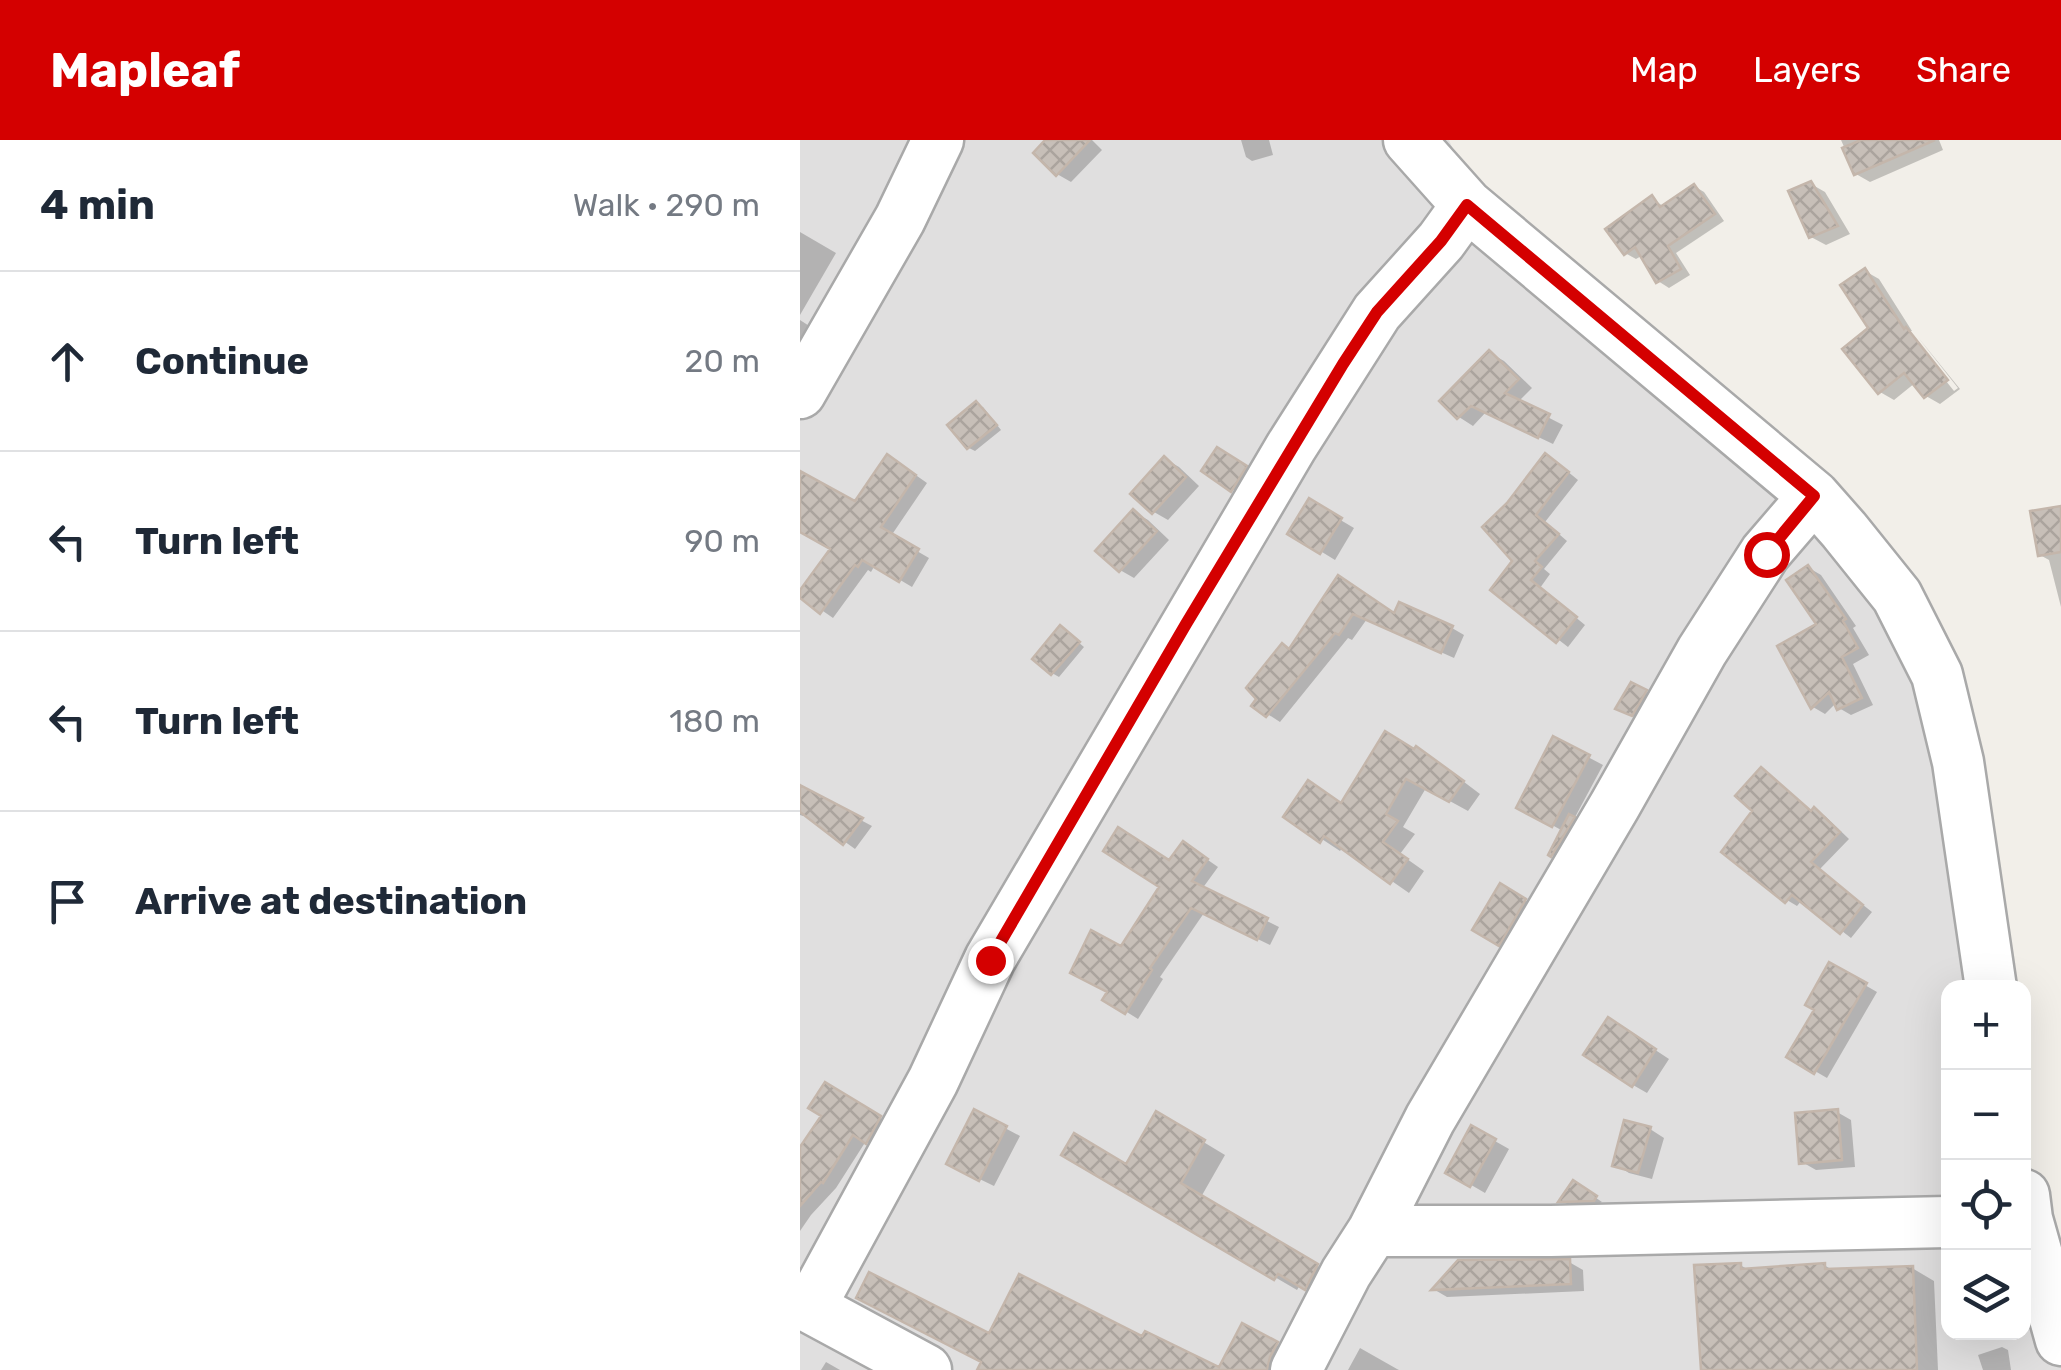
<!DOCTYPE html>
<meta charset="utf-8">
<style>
:root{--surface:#fff;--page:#f2f2f3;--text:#1f2937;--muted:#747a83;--line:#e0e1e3;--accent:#d40000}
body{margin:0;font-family:Rubik,sans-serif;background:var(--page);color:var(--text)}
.controls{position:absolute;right:30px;bottom:30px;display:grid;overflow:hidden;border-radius:20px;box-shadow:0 10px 40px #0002}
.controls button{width:90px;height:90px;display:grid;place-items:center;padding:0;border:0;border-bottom:2px solid var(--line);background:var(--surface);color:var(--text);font:50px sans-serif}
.stop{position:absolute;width:30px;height:30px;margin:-22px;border:8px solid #d40000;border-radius:50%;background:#fff}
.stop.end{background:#d40000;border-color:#fff;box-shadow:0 2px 10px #0008}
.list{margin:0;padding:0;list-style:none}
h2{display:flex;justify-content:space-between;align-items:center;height:130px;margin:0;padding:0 40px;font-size:42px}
h2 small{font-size:32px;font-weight:400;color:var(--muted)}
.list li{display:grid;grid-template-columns:65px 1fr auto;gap:30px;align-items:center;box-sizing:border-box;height:180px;padding:0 40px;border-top:2px solid var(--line)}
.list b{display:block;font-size:38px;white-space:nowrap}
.list em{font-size:32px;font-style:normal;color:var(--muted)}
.icon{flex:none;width:55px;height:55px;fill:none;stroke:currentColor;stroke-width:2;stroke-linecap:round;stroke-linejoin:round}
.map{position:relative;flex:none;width:1261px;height:1230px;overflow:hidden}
header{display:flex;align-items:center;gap:60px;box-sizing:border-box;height:140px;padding:0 50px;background:var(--accent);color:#fff}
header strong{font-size:48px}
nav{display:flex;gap:55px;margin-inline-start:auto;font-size:35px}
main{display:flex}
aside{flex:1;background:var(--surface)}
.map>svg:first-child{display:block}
</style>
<header>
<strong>Mapleaf</strong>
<nav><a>Map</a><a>Layers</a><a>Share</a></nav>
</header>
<main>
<aside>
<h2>4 min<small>Walk · 290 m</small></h2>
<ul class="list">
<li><svg class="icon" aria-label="ahead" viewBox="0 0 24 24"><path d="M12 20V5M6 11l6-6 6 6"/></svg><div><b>Continue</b></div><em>20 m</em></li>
<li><svg class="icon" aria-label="left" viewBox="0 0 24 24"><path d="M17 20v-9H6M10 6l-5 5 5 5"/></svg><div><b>Turn left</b></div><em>90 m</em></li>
<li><svg class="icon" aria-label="left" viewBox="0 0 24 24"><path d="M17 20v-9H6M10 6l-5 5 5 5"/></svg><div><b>Turn left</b></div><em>180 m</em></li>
<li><svg class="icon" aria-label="arrive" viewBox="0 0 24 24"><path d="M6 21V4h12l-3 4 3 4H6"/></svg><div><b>Arrive at destination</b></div></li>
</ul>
</aside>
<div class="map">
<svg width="1261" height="1230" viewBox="0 0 1261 1230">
<defs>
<pattern id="building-cross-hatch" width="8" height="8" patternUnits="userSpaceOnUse" patternTransform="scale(2.5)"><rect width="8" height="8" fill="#c7bfb8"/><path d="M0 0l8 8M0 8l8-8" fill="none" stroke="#aba49e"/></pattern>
</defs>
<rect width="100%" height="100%" fill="#f2efe9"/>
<path fill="#e0dfdf" d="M0 0H649L703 129 1115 446 1194 847 1148 848V1192H1224V1000L1261 1192V1230H0Z"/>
<path fill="#0003" d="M249 0H292L302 10 271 42 257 34Z
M441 0H469L473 15 452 21 446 17Z
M1041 0H1139L1143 10 1070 42 1056 34Z
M1011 44 1025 52 1050 94 1026 105 1011 97Z
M894 46 904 52 924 81 876 113 890 135 869 148 858 141 843 115 836 119 825 113 852 58 864 67Z
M0 92 36 113 0 175Z
M1065 131 1079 139 1112 191H1106L1154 251 1158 248 1117 196 1160 249 1140 264 1126 256 1115 243 1094 260 1080 252Z
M0 180 23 195 0 230Z
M690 213 704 221 732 248 718 262 763 285 753 304 686 272 673 286 659 277 643 261Z
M176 264 183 267 201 290 175 311 169 308 151 286Z
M432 318 459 336 446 358 404 331Z
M365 319 379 327 399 346 368 380 354 372Z
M756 322 778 340 745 382 767 401 744 429 750 434 740 448 785 485 768 507 693 449 715 421 709 365Z
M100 324 127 343 91 396 129 418 112 447 75 425 71 432 68 430 33 478 0 455 34 408 0 390V347L56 364Z
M510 362 554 388 535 420 491 393Z
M1261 368V467L1249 420 1240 415Z
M334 372 348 380 369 400 334 438 320 430Z
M1009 428 1021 435 1056 486 1053 488 1069 515 1053 524 1073 565 1051 575 1039 568 1036 563 1025 574 1013 567 1020 485Z
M539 438 595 475 652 488 664 495 654 518 567 479 552 500 548 498 480 582 455 566Z
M266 492 284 507 259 537 252 533Z
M832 546 860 560 847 582 832 576Z
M754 599 803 625 774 679 787 687 766 723 751 714 763 691 719 667Z
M635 620 680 654 668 671 626 648 603 687 615 694 600 714 624 731 609 753 543 707 540 711 487 676 543 665Z
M961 630 971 636 1013 673 1015 671 1025 676 1049 699 1019 730 1072 772 1051 798 1002 760 997 766 987 760Z
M0 648 72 686 55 709 5 673 3 676 0 675Z
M395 711 418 727 402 749 479 787 470 805 404 773 360 837 363 839 338 879 306 859 322 809 363 746 370 722Z
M701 746 739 769 714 811 676 789Z
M1030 825 1077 852 1027 938 989 916 1017 869Z
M822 888 869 919 847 953 833 945Z
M26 945 92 986 80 1008 66 1001 36 1048 11 1075 0 1091V1012L24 975Z
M175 972 220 996 194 1046 163 1031Z
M1037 972 1051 980 1055 1027 1016 1030 1002 1022Z
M357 974 425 1015 401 1057 538 1138 527 1160 500 1145 497 1150 264 1014 335 1032Z
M672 988 709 1009 685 1053 649 1032Z
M850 989 864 998 852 1039 829 1033 815 1024Z
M774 1043 802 1062 800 1063 767 1064 762 1061Z
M769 1122 783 1130 784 1151 647 1157 635 1150Z
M940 1125 949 1130 1024 1125 1034 1131 1112 1128 1134 1141 1138 1230H903Z
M443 1186 494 1215 487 1230H193L191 1196 344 1200 420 1230Z
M1202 1207 1208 1210 1211 1230H1183L1178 1215Z
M560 1208 597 1229 599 1230H548Z
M26 1222 40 1230H21Z"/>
<path fill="url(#building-cross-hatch)" stroke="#c4b6ab" stroke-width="2.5" d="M245 0H290L256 36 233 13Z
M1061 0H1135L1054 35 1042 8Z
M1011 41 1038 86 1009 98 988 51Z
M894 44 915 74 868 106 881 129 856 143 835 107 824 115 805 89 852 55 860 67Z
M1065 128 1104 189 1106 187 1148 240 1124 258 1104 233 1078 254 1042 209 1068 188 1040 145Z
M689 210 719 239 705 253 750 274 738 298 671 266 657 279 639 261Z
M176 261 197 285 167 309 147 285Z
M417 307 447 326 431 352 401 331Z
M745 313 769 332 736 375 759 394 735 421 742 427 731 440 777 477 756 503 690 450 712 421 682 387 707 363Z
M87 314 116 335 81 387 119 409 99 442 62 420 58 427 55 425 20 474 0 458V450L30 409 0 392V331L55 361Z
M364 316 386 337 352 374 330 354Z
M509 358 542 378 520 414 487 394Z
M1261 366V412L1238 416 1230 371Z
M333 369 357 391 319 432 295 411Z
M1008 425 1046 479 1043 481 1058 508 1042 517 1062 558 1037 570 1029 552 1011 569 977 506 1016 484 986 440Z
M538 435 594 473 599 462 653 486 641 513 553 474 539 495 535 493 466 577 451 566 456 559 446 548 482 503 489 509Z
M260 485 280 502 251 535 232 519Z
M831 542 847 550 832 576 815 569Z
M585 591 614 609 616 606 664 641 649 662 606 639 586 674 598 681 583 702 608 719 590 744 524 696 520 703 483 677 508 640 541 663Z
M753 596 790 615 752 687 716 668Z
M961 627 1011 671 1014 667 1040 692 1011 722 1063 765 1040 794 992 755 985 763 921 712 952 671 935 656Z
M0 645 63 678 43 705 0 672Z
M769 674 775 677 751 717 748 715Z
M318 687 369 720 383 701 408 719 392 741 468 778 457 800 391 768 350 828 352 830 325 874 302 860 307 852 270 833 291 790 321 806 359 747 303 711Z
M700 743 726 759 699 806 672 790Z
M1029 822 1067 843 1014 934 986 917 1014 870 1005 865Z
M808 877 856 909 832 947 783 915Z
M25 942 81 976 66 1004 53 995 23 1043 21 1042 0 1066V1007L21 976 8 968Z
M174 969 207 986 179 1041 146 1024Z
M1038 969 1042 1020 999 1024 995 973Z
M356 971 405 1000 381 1043 518 1124 505 1150 478 1134 474 1140 261 1015 274 993 326 1024Z
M824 980 851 987 838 1033 812 1026Z
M671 985 696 999 670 1047 645 1033Z
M773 1040 797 1056 794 1061 758 1062Z
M770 1119 771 1144 631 1150 658 1120Z
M941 1123V1129L1025 1123V1129L1113 1126 1117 1230H901L894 1125Z
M69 1132 189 1193 219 1134 342 1196 345 1191 419 1227 442 1183 478 1202 470 1217 467 1230H177L181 1222 56 1158Z"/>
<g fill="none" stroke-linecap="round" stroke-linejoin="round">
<defs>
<path id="minor" d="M609 0 667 65 1014 356 1044 390 1097 456 1137 535 1158 622 1191 848
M0 253 100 79 138 0
M1224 1055 1227 1079 1261 1200
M573 1091H751L1148 1082
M0 1162 126 1230
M10 1167 133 941 190 819 491 307 577 172 641 101 667 65
M496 1230 546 1133 573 1091 630 979 815 665 902 511 965 413 1014 356"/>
</defs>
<use href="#minor" stroke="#a9a9a9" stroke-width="55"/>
<use href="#minor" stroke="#fff" stroke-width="50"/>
</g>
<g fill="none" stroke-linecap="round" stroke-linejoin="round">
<path stroke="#d40000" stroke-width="12" d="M190 820 386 484 543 224 577 172 641 101 667 65 1014 356 966 414"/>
</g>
</svg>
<div class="controls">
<button>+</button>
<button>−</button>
<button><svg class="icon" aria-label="locate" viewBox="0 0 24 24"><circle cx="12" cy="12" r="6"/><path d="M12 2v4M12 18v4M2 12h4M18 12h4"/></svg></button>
<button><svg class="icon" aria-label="layers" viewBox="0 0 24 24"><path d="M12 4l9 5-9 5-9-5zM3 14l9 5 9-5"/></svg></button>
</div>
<div class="stop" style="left:966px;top:414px"></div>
<div class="stop end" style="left:190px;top:820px"></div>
</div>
</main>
